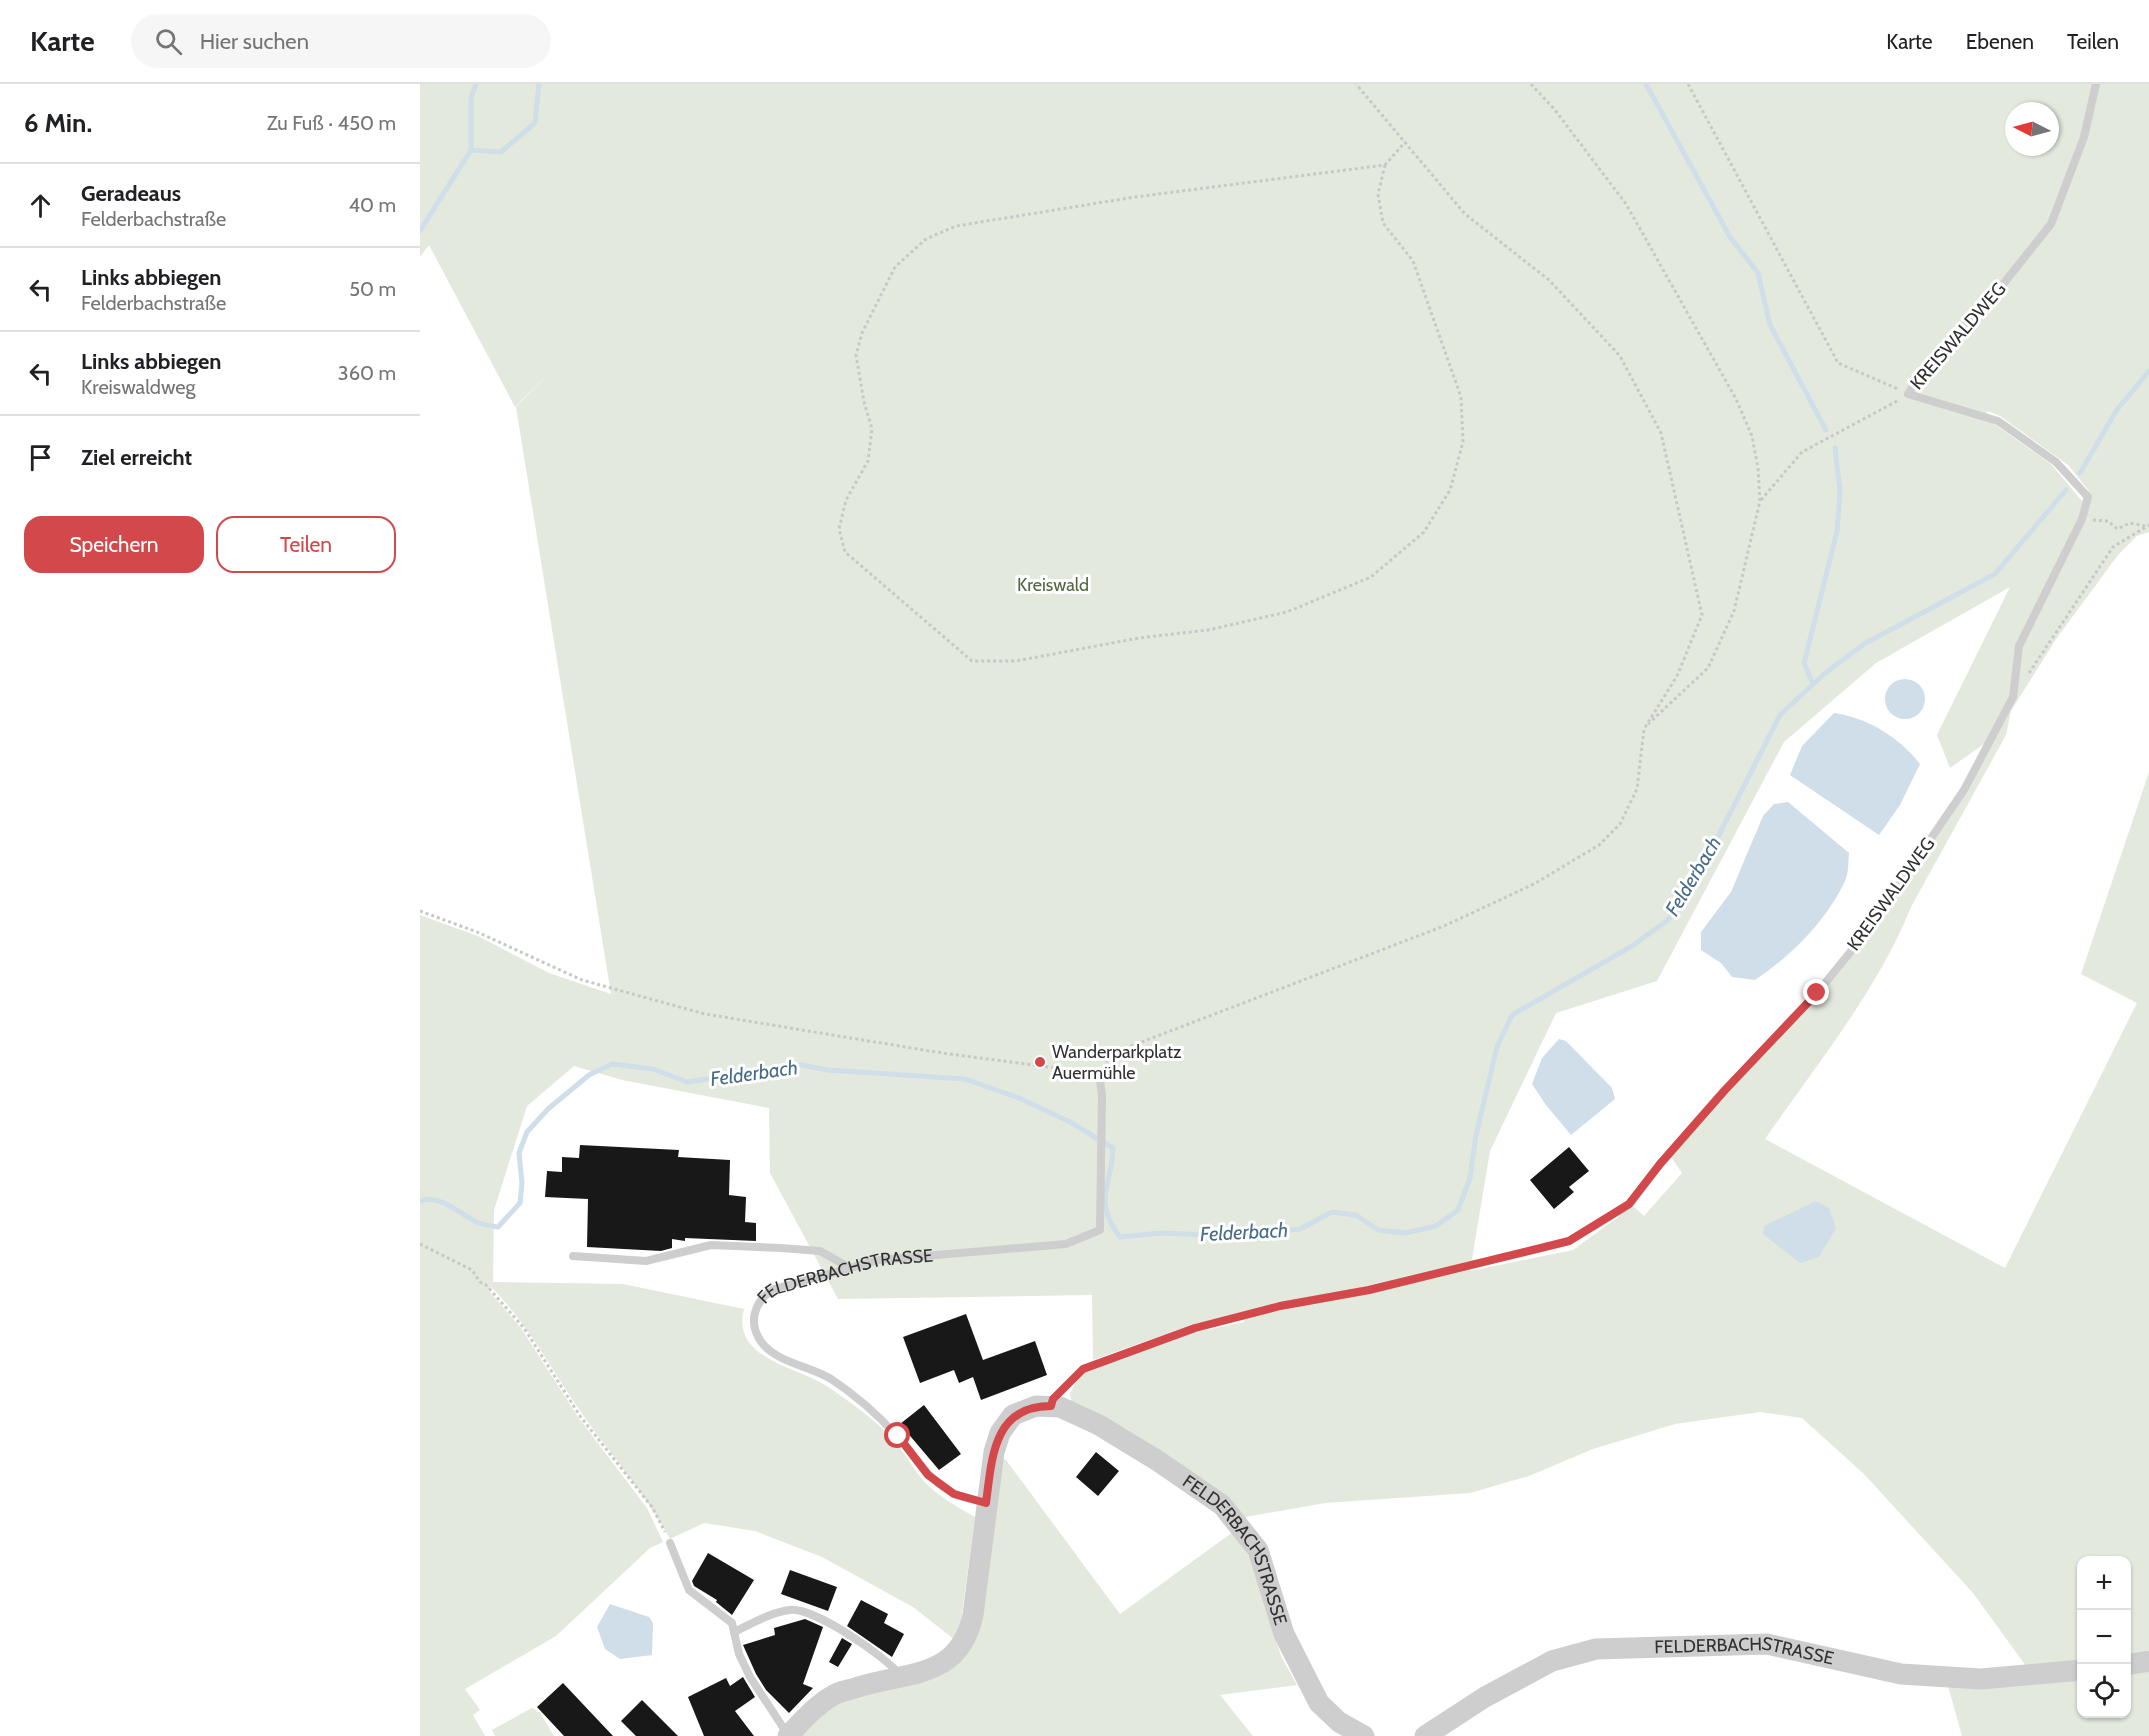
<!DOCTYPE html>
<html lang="de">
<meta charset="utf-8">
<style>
:root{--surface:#fff;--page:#f6f6f6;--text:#202124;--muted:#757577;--line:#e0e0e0;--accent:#d2484b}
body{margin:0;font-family:Cabin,sans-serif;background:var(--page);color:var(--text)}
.controls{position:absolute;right:18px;bottom:18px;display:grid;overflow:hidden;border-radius:12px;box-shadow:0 2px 4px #0004}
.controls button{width:54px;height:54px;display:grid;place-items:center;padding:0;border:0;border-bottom:2px solid var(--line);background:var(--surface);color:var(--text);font:30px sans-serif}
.compass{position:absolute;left:1585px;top:18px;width:54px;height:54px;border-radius:50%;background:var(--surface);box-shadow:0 2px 4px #0004;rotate:276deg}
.stop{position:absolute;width:18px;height:18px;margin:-14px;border:4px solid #d2484b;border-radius:50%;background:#fff}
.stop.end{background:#d2484b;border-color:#fff;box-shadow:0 2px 6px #0008}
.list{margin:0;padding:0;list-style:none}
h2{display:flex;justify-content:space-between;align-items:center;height:78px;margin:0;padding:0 24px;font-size:26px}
h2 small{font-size:20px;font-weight:400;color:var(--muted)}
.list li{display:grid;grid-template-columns:39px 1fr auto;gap:18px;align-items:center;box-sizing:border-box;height:84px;padding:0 24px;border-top:2px solid var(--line)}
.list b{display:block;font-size:22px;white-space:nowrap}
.list p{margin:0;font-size:20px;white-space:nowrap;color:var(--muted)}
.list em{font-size:20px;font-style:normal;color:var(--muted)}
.actions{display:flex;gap:12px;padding:18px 24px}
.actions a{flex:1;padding:14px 0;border:2px solid var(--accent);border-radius:18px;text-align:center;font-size:21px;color:var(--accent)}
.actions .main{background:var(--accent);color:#fff}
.icon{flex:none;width:33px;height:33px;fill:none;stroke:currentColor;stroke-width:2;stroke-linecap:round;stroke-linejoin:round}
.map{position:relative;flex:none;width:1729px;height:1652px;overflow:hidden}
header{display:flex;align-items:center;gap:36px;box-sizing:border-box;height:84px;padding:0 30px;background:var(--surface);border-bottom:2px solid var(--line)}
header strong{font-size:28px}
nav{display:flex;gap:33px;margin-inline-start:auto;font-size:21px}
.search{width:420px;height:54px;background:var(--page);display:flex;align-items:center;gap:15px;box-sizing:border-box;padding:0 21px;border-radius:33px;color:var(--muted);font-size:22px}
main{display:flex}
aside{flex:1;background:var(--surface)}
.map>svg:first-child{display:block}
</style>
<header>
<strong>Karte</strong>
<div class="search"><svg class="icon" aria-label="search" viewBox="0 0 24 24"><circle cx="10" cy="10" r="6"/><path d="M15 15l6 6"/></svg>Hier suchen</div>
<nav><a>Karte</a><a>Ebenen</a><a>Teilen</a></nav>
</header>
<main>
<aside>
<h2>6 Min.<small>Zu Fuß · 450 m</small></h2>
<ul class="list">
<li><svg class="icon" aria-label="ahead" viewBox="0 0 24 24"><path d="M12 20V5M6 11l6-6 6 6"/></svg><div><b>Geradeaus</b><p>Felderbachstraße</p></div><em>40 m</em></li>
<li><svg class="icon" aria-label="left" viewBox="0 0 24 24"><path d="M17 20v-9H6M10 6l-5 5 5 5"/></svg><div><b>Links abbiegen</b><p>Felderbachstraße</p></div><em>50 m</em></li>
<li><svg class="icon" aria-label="left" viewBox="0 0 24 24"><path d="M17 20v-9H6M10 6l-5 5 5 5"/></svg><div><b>Links abbiegen</b><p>Kreiswaldweg</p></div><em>360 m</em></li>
<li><svg class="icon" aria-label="arrive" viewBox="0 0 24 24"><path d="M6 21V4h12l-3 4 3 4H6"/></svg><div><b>Ziel erreicht</b></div></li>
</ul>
<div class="actions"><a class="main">Speichern</a><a>Teilen</a></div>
</aside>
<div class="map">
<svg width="1729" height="1652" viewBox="0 0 1729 1652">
<rect width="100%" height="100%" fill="#fff"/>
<path fill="#e3e9dd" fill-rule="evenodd" d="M0 0H1729V448L1717 452 1698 471 1636 555 1591 627 1586 651 1491 823C1459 904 1395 983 1345 1055L1585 1184 1717 919 1661 890 1729 688V1566L1707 1572 1706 1476H1662L1661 1578 1606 1582 1553 1509 1444 1390 1382 1334 1340 1328 1255 1340 1173 1365 1109 1392 1050 1409 905 1419 825 1433 651 1317 650 1309 663 1285 776 1248 825 1238 822 1231 774 1240 673 1276 672 1211 418 1215 350 1089 349 1024 202 996 154 982 107 1022 74 1126 73 1198 203 1200 324 1225C311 1274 374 1282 405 1301 428 1316 454 1335 473 1355 484 1368 492 1383 503 1396 517 1412 537 1423 555 1433L540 1545 535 1556 493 1523 402 1473 335 1447 284 1439 250 1455C226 1411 194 1374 165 1334 133 1289 110 1242 71 1203L68 1206 101 1244 158 1333 227 1424 243 1458 230 1464 136 1552 45 1605 60 1626 53 1631 65 1652H0V831L58 852 129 889 191 910 96 323 133 285 95 323 9 161 0 173ZM1594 27H1630V63H1594ZM1568 327 1580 332 1648 381 1669 407 1662 417 1631 380 1563 332ZM1590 503 1517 651 1530 684 1568 657 1497 781 1340 973 1251 1073 1262 1089 1224 1132 1213 1122 1153 1166 1050 1187 1070 1067 1136 929 1237 897 1364 658 1456 579Z
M577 1372 586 1376 700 1530 813 1448 834 1478 845 1524 861 1572 877 1601 800 1611 833 1652H378L414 1616 543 1571Z
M1729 1583V1652H1542L1528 1602 1661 1593 1662 1630H1706L1707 1588Z
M112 1624 120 1629 134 1652H75L72 1646Z"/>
<path fill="#cfdee9" d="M1465 615a20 20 0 1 1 40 0a20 20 0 1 1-40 0Z
M1414 629C1448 634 1479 653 1500 680L1480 721 1459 751 1370 691 1382 662Z
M1368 718 1429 769C1428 777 1429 789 1425 797 1407 836 1371 872 1335 896L1312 893 1301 879 1281 866V848L1311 808 1343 732 1354 720Z
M1139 955 1146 957 1192 1004 1195 1015 1151 1051 1126 1021 1112 1000 1122 974Z
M1396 1117 1409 1124 1416 1144 1399 1173 1380 1179 1343 1150 1344 1142Z
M190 1520 229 1533 233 1539 232 1571 200 1575 185 1565 177 1543Z"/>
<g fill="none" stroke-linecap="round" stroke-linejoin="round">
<path stroke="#cfdee9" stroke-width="5" d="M1226 0 1310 153 1338 189 1350 241 1406 346
M51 66V14L56 0
M0 147 51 66 81 68 115 39 119 0
M1660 389 1696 327 1729 287
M1393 600 1384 579 1417 447 1420 408 1415 364
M0 1117C22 1110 40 1131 59 1139 65 1141 72 1142 78 1143L100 1119 102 1099 99 1069 107 1048 128 1025 169 991 192 980 233 985 267 998 381 981 408 986 545 995 599 1014 650 1038 693 1064C692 1102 672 1117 700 1153L741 1149 809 1152 880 1145 912 1128 936 1131 958 1146 985 1149 1016 1142 1038 1126 1050 1094 1056 1051 1077 963 1092 931 1212 862 1248 836 1278 792 1360 631 1404 590 1444 560 1575 490 1646 406"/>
</g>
<path fill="#181818" d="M160 1061 259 1066 258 1073 310 1076 309 1111 326 1113 325 1138 336 1139V1157L265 1154V1157L252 1155V1164L241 1167 167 1163 168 1115 125 1113 127 1087 142 1088V1073L159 1074Z
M1149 1063 1169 1087 1149 1103 1154 1108 1134 1125 1110 1096Z
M546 1230 563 1276 615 1257 627 1291 561 1316 553 1293 539 1299 534 1286 500 1299 483 1253Z
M504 1321 541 1370 519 1386 480 1340Z
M676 1368 699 1387 678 1412 656 1393Z
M288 1469 334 1496 312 1531 296 1518 297 1516 274 1502 272 1497Z
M370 1486 417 1503 408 1527 361 1510Z
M441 1516 468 1530 464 1539 484 1550 472 1573 427 1542Z
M385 1535 403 1543 383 1600 393 1604 369 1629 346 1606 336 1590 323 1561 355 1551 354 1544Z
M422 1554 432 1560 418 1583 409 1578Z
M323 1593 335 1613 315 1627 334 1652H284L268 1613 306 1594 310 1602Z
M143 1599 193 1652H144L117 1623Z
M222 1616 258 1652H216L201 1637Z"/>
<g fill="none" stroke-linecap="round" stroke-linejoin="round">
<path stroke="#c8c8c8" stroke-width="3" stroke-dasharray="3 3" stroke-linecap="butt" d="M1111 0 1135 26 1206 120 1316 315 1332 352 1338 384 1340 417 1314 527 1288 584 1227 641
M1268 0 1418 279 1478 305
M965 81 958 110 963 139 993 177 1041 313 1043 358 1030 406 1004 448 951 493 867 528 788 546 719 554 596 577H552L425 468 419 445 426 416 448 377 452 345 444 318 436 271 442 249 475 183 506 155 536 142 715 113 965 81 985 58
M1341 416 1382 368 1479 316
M1673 436 1688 437 1697 445 1710 439 1725 442
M1609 589 1693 463 1729 441
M0 827 57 848 162 896 285 930 522 969 667 988
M686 978 693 969 1024 842 1114 800 1179 761 1200 740 1217 705 1224 645 1257 592 1282 531 1241 349 1200 272 1129 196 1045 130 936 0
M0 1160 52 1186 60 1198 66 1201 104 1244 160 1332 232 1423 245 1448"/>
<g stroke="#cecece" stroke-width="8">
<path d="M153 1172 226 1177 291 1161 361 1164 400 1167 430 1184"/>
<path d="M631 1321 633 1315 663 1285 775 1244 860 1222 949 1206 1149 1157 1209 1121 1240 1080 1305 1006 1397 909 1449 845 1544 706 1593 613 1599 562 1662 435 1668 413 1636 378 1578 337 1488 310 1505 284 1584 199 1631 140 1664 53 1676 0"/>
<path id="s1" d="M566 1419C556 1416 544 1414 535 1410 508 1398 496 1371 477 1352 458 1331 434 1310 411 1295 390 1282 358 1279 342 1259 327 1239 334 1217 354 1205L459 1176 646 1160 680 1146 682 1012 679 989"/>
<path d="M250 1459 269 1506 312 1539 319 1570 330 1593 368 1651"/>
<path d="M314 1548C331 1540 351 1528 370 1526 394 1523 465 1572 480 1591"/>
</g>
<g stroke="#cecece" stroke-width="21">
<path d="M1706 1581 1729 1577"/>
<path id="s2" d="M368 1652C381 1638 395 1622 412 1612 419 1607 430 1606 438 1603 490 1587 539 1595 553 1531L574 1368 580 1349 593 1331 616 1322 640 1323 679 1341 738 1377 802 1421 838 1466 864 1550 899 1619 919 1638 944 1652"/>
<path id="s3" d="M1005 1652 1065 1613 1132 1577 1176 1565 1347 1560 1481 1590 1561 1595 1662 1586"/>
</g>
</g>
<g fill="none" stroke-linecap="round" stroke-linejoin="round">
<path stroke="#d2484b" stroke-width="8" d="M478 1352 508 1391 534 1410 566 1419C572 1374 573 1322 631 1322L633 1315 663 1285 775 1244 860 1222 949 1206 1149 1157 1209 1120 1240 1080 1305 1006 1397 909"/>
</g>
<circle fill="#d2484b" stroke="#fff" stroke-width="2" cx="620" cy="978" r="6"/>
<g text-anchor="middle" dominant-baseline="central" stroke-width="6" stroke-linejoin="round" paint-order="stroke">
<g font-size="18" fill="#313131" stroke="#fff">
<text transform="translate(1538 252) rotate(-49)">KREISWALDWEG</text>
<text transform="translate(1471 810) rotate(-54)">KREISWALDWEG</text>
<text stroke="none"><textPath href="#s1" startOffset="417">FELDERBACHSTRASSE</textPath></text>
<text stroke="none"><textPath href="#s2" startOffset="724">FELDERBACHSTRASSE</textPath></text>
<text stroke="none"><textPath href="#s3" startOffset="342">FELDERBACHSTRASSE</textPath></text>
</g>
<g font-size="18" fill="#526842" stroke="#fff">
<text x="633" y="501">Kreiswald</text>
</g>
<g font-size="18" fill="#313131" stroke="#fff" text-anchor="start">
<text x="632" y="968">Wanderparkplatz<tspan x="632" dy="21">Auermühle</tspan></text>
</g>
<g font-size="20" font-style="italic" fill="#476c8a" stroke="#fff">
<text transform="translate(1273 792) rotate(-59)">Felderbach</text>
<text transform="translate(334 989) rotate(-8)">Felderbach</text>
<text transform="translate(824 1148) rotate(-3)">Felderbach</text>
</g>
</g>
</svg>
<div class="controls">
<button>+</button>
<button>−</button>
<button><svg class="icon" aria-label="locate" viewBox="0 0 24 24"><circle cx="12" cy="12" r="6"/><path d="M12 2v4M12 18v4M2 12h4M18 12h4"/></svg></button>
</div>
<svg class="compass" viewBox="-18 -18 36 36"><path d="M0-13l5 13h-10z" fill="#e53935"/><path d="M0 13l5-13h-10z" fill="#757577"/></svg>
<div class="stop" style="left:478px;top:1352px"></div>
<div class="stop end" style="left:1397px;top:909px"></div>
</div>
</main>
